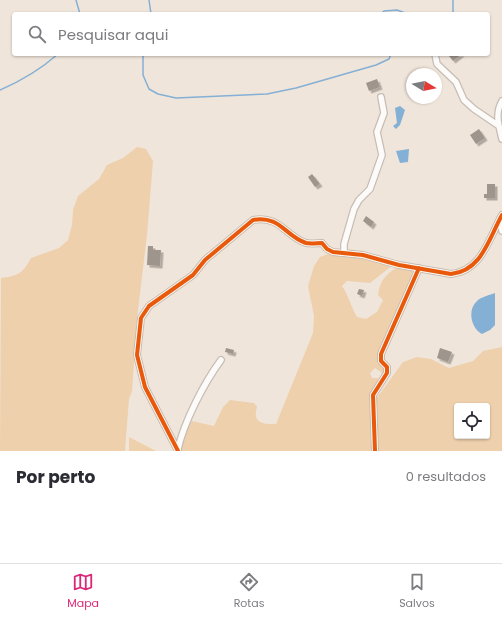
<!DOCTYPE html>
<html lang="pt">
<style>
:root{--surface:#fff;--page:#f7f7f7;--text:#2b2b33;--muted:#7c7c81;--line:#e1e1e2;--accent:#db2777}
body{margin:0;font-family:Poppins,sans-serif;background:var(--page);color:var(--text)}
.controls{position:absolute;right:12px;bottom:12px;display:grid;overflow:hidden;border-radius:4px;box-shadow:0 1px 3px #0004}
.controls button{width:36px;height:36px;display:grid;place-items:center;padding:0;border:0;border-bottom:1px solid var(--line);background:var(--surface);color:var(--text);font:20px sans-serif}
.compass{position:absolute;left:406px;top:68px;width:36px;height:36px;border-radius:50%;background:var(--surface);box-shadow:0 1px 3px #0004;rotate:100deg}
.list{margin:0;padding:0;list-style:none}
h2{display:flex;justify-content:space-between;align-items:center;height:52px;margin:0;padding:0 16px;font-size:17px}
h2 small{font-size:13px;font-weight:400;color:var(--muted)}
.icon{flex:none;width:22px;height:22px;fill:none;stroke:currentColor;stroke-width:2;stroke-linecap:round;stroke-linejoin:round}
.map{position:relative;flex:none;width:502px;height:451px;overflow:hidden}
.search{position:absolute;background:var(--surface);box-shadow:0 1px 3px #0004;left:12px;right:12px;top:12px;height:44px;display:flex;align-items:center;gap:10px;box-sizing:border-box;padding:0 14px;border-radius:4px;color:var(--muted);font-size:15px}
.sheet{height:112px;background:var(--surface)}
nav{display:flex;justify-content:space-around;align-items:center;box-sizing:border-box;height:56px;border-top:1px solid var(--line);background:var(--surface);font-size:11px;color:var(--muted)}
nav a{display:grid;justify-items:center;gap:2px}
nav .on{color:var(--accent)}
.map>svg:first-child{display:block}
</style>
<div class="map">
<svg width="502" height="451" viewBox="0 0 502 451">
<defs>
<filter id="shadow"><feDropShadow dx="2.5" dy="2.5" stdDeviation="0" flood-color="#0004"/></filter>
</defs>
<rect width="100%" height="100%" fill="#f0e5da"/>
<path fill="#eed0ad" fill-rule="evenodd" d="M137 147 146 149 153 161 147 235 137 319 132 391 129 399 125 451H0L1 278C18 276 23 273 31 258L59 248 68 240 72 225 73 210 78 196 99 179 107 165 123 158Z
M328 254C350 255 371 260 393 265L370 283 347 281 342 286C349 296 351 307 357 317L366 319 377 312 383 300 378 295C380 281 385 275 397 267L417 270 377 362 385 369V375L375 368 370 373 372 378H378L376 389 374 451H181L184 432 192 421 214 426 223 407 230 400 254 403 257 407C252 423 263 424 276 424L313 333 314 316 308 286 314 266 320 257Z
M502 347V451H377L376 399 403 362 417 357 431 359 449 368 473 361 483 351ZM457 406H487V436H457Z
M129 437 156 451H129Z"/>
<path fill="#84b0d5" d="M400 106 405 110 400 125 396 129 393 126 397 123 395 108Z
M409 149 408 162 400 163 396 151Z
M495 293V325L490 330 482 334C471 328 467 310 477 301 481 297 490 295 495 293Z"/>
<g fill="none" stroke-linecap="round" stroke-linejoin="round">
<path stroke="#84b0d5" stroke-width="1.5" d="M76 0 80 14
M149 0 151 14
M381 14 384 11 397 10 408 14
M453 14V0
M143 54V75L149 89 158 94 176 98 267 94 296 88 376 65 389 59 391 54
M0 90C21 81 41 69 58 54"/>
</g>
<path fill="#9e958d" filter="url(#shadow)" d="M452 54H462L453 61 449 56Z
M377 79 380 87 369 91 366 83Z
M479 129 485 138 476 144 470 135Z
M312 174 320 184 315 187 308 177Z
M487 184H495V198H484V194H487Z
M366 216 374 222 371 227 363 221Z
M148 246H153V250H161L160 266 147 265Z
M359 289 364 290 362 296 357 294Z
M226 348 234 350 233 354 225 352Z
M440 348 452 352 448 362 437 358Z"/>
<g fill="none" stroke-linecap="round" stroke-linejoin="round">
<defs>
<path id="minor" d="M435 54 437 64 456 82 464 100 474 109 499 126 502 139
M499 126C497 117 497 110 502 101
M501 218 502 231
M344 253V244L354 209 359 200 370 189 382 155 377 132 384 113 381 97
M178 449C184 422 204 383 221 360
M178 451 145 387 137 355 141 318 149 306 193 275 205 260 253 220C280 215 285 236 306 243 311 244 317 243 322 243L327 249 333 252 363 255 399 265 451 274C482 271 489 238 502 215
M375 451 373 395 387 373V367L381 361V354L419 268"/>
</defs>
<use href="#minor" stroke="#c6bdb5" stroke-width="8"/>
<use href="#minor" stroke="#fdfbf9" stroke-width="5.5"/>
<defs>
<path id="cycleway" d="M178 451 145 387 137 355 141 318 149 306 193 275 205 260 253 220C280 215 285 236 306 243 311 244 317 243 322 243L327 249 333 252 363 255 399 265 451 274C482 271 489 238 502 215
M375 451 373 395 387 373V367L381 361V354L419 268"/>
</defs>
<use href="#cycleway" stroke="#fcf5ed" stroke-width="6"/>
<use href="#cycleway" stroke="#e8590c" stroke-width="4"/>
</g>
</svg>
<div class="controls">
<button><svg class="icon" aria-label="locate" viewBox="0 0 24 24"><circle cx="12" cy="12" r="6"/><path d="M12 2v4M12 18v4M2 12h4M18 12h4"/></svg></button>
</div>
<svg class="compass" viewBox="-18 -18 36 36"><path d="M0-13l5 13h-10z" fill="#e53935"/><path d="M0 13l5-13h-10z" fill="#7c7c81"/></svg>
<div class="search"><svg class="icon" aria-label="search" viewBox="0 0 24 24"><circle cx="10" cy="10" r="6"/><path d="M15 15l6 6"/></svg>Pesquisar aqui</div>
</div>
<section class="sheet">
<h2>Por perto<small>0 resultados</small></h2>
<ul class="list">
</ul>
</section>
<nav>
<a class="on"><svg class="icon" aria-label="map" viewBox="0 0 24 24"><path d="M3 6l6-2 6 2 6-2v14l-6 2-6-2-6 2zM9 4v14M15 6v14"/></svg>Mapa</a>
<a><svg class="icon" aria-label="directions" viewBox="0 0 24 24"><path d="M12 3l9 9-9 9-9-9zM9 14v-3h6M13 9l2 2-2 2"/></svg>Rotas</a>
<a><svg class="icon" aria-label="saved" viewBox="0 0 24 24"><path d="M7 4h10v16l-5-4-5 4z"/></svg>Salvos</a>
</nav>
